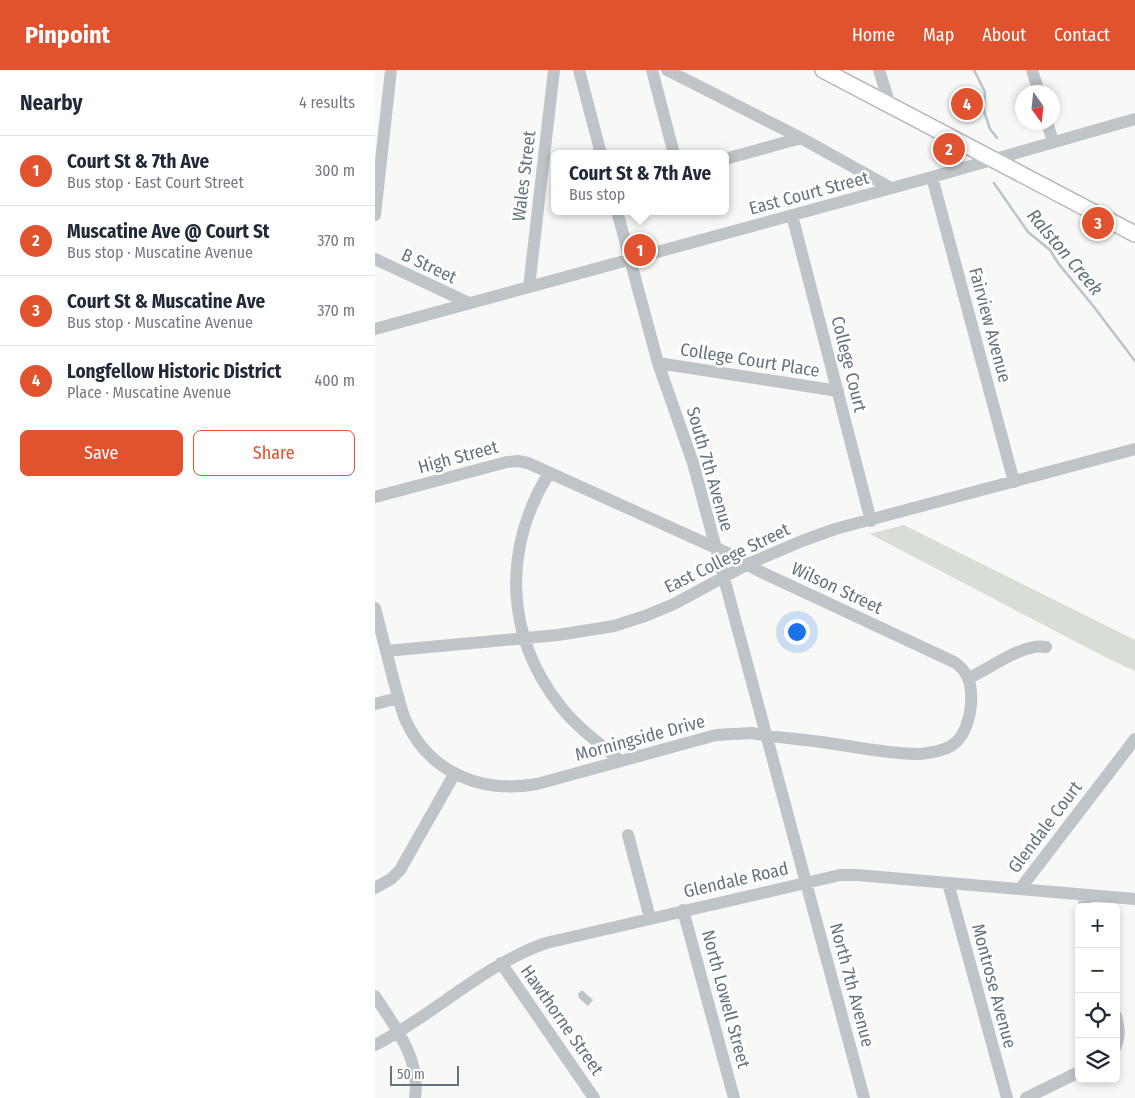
<!DOCTYPE html>
<meta charset="utf-8">
<style>
:root{--surface:#fff;--page:#f6f6f7;--text:#1f2937;--muted:#747a83;--line:#e0e1e3;--accent:#e1522e}
body{margin:0;font-family:"Fira Sans Condensed",sans-serif;background:var(--page);color:var(--text)}
.controls{position:absolute;right:15px;bottom:15px;display:grid;overflow:hidden;border-radius:8px;box-shadow:0 2px 8px #0003}
.controls button{width:45px;height:45px;display:grid;place-items:center;padding:0;border:0;border-bottom:1px solid var(--line);background:var(--surface);color:var(--text);font:25px sans-serif}
.compass{position:absolute;left:640px;top:15px;width:45px;height:45px;border-radius:50%;background:var(--surface);box-shadow:0 2px 8px #0003;rotate:165deg}
.scale{position:absolute;left:15px;bottom:12px;width:69px;box-sizing:border-box;padding-left:5px;border:2px solid #647580;border-top:0;font-size:14px;line-height:18px;white-space:nowrap;color:#647580;-webkit-text-stroke:4px #fff;paint-order:stroke}
.you{position:absolute;left:421px;top:561px;width:18px;height:18px;margin:-12px;border:4px solid #fff;border-radius:50%;background:#1a73e8;box-shadow:0 0 0 8px #1a73e833}
.badge{display:grid;place-items:center;width:32px;height:32px;border-radius:50%;background:var(--accent);color:#fff;font-size:16px;font-weight:700}
.pin{position:absolute;translate:-50% -50%;border:2px solid #fff;box-shadow:0 1px 5px #0006}
.popup{position:absolute;left:176px;top:80px;width:178px;height:65px;box-sizing:border-box;display:grid;place-content:center;border-radius:8px;background:var(--surface);filter:drop-shadow(0 1px 4px #0005);font-size:16px;white-space:nowrap;color:var(--muted)}
.popup b{font-size:19px;color:var(--text)}
.popup::after{content:'';position:absolute;left:50%;top:100%;margin-left:-10px;border:10px solid transparent;border-top-color:var(--surface)}
.list{margin:0;padding:0;list-style:none}
h2{display:flex;justify-content:space-between;align-items:center;height:65px;margin:0;padding:0 20px;font-size:21px}
h2 small{font-size:16px;font-weight:400;color:var(--muted)}
.list li{display:grid;grid-template-columns:32px 1fr auto;gap:15px;align-items:center;box-sizing:border-box;height:70px;padding:0 20px;border-top:1px solid var(--line)}
.list b{display:block;font-size:19px;white-space:nowrap}
.list p{margin:0;font-size:16px;white-space:nowrap;color:var(--muted)}
.list em{font-size:16px;font-style:normal;color:var(--muted)}
.actions{display:flex;gap:10px;padding:15px 20px}
.actions a{flex:1;padding:11px 0;border:1px solid var(--accent);border-radius:8px;text-align:center;font-size:18px;color:var(--accent)}
.actions .main{background:var(--accent);color:#fff}
.icon{flex:none;width:28px;height:28px;fill:none;stroke:currentColor;stroke-width:2;stroke-linecap:round;stroke-linejoin:round}
.map{position:relative;flex:none;width:760px;height:1028px;overflow:hidden}
header{display:flex;align-items:center;gap:30px;box-sizing:border-box;height:70px;padding:0 25px;background:var(--accent);color:#fff}
header strong{font-size:24px}
nav{display:flex;gap:28px;margin-inline-start:auto;font-size:18px}
main{display:flex}
aside{flex:1;background:var(--surface)}
.map>svg:first-child{display:block}
</style>
<header>
<strong>Pinpoint</strong>
<nav><a>Home</a><a>Map</a><a>About</a><a>Contact</a></nav>
</header>
<main>
<aside>
<h2>Nearby<small>4 results</small></h2>
<ul class="list">
<li><span class="badge">1</span><div><b>Court St &amp; 7th Ave</b><p>Bus stop · East Court Street</p></div><em>300 m</em></li>
<li><span class="badge">2</span><div><b>Muscatine Ave @ Court St</b><p>Bus stop · Muscatine Avenue</p></div><em>370 m</em></li>
<li><span class="badge">3</span><div><b>Court St &amp; Muscatine Ave</b><p>Bus stop · Muscatine Avenue</p></div><em>370 m</em></li>
<li><span class="badge">4</span><div><b>Longfellow Historic District</b><p>Place · Muscatine Avenue</p></div><em>400 m</em></li>
</ul>
<div class="actions"><a class="main">Save</a><a>Share</a></div>
</aside>
<div class="map">
<svg width="760" height="1028" viewBox="0 0 760 1028">
<rect width="100%" height="100%" fill="#f8f8f6"/>
<path fill="#d8ddd5" d="M529 455 760 570V601L732 588 495 464Z"/>
<path fill="#b9c5c9" d="M206 921H208L218 930 213 936 204 928 203 924Z"/>
<g fill="none" stroke-linecap="round" stroke-linejoin="round">
<path stroke="#b9c5c9" stroke-width="2.5" d="M599 0 610 22 609 41 615 59 622 68
M619 113 653 162 675 180 683 193 719 237 760 291"/>
<defs>
<path id="major" d="M448 0 760 164"/>
</defs>
<use href="#major" stroke="#b3b8bc" stroke-width="18"/>
<path stroke="#bfc4c8" stroke-width="12" d="M204 0 226 84
M277 0 299 84
M292 0 426 68
M504 0 515 35
M657 0 664 22
M672 52 678 72
M350 89 426 68 516 118
M557 107 639 412
M242 141 283 293 318 393 489 1028
M0 145 16 0
M417 145 496 451
M0 189 94 233
M154 217 179 0
M0 259 557 107 760 49
M283 293 463 321
M174 403C127 480 130 566 186 637 203 659 225 673 245 691
M0 427 132 392 143 391 153 393 361 487 384 501 579 592C595 602 597 617 596 635 595 647 590 665 580 673 571 681 555 683 544 684 514 684 482 677 453 673 427 669 402 668 377 663L341 665 162 714C106 724 54 703 30 649 25 636 22 622 18 608 12 585 6 562 0 538
M11 581 183 565 239 556 270 546 299 534 373 494 427 471 460 459 760 379
M594 608C616 598 647 573 671 577
M0 634 24 628
M253 765 275 848
M573 813 632 1028
M0 818 16 809 25 800 80 703
M645 819 760 669
M708 825 711 837
M308 840 359 1028
M126 893 219 1028
M0 926C20 957 46 989 40 1028
M741 946C744 957 745 965 741 976
M0 975C59 945 108 895 171 873L465 805H482L760 829
M651 1028 704 1002"/>
<use href="#major" stroke="#fff" stroke-width="15"/>
</g>
<g text-anchor="middle" dominant-baseline="central" stroke-width="5" stroke-linejoin="round" paint-order="stroke">
<g font-size="18" fill="#647580" stroke="#fff">
<text transform="translate(149 106) rotate(-83)">Wales Street</text>
<text transform="translate(434 123) rotate(-15)">East Court Street</text>
<text transform="translate(54 196) rotate(25)">B Street</text>
<text transform="translate(615 255) rotate(75)">Fairview Avenue</text>
<text transform="translate(375 290) rotate(9)">College Court Place</text>
<text transform="translate(474 294) rotate(76)">College Court</text>
<text transform="translate(83 387) rotate(-15)">High Street</text>
<text transform="translate(335 399) rotate(74)">South 7th Avenue</text>
<text transform="translate(352 488) rotate(-26)">East College Street</text>
<text transform="translate(462 518) rotate(25)">Wilson Street</text>
<text transform="translate(265 668) rotate(-15)">Morningside Drive</text>
<text transform="translate(670 757) rotate(-53)">Glendale Court</text>
<text transform="translate(361 810) rotate(-13)">Glendale Road</text>
<text transform="translate(477 915) rotate(75)">North 7th Avenue</text>
<text transform="translate(619 916) rotate(75)">Montrose Avenue</text>
<text transform="translate(351 929) rotate(75)">North Lowell Street</text>
<text transform="translate(187 950) rotate(55)">Hawthorne Street</text>
</g>
<g font-size="19" font-style="italic" fill="#5f747b" stroke="#fff">
<text transform="translate(690 182) rotate(50)">Ralston Creek</text>
</g>
</g>
</svg>
<div class="controls">
<button>+</button>
<button>−</button>
<button><svg class="icon" aria-label="locate" viewBox="0 0 24 24"><circle cx="12" cy="12" r="6"/><path d="M12 2v4M12 18v4M2 12h4M18 12h4"/></svg></button>
<button><svg class="icon" aria-label="layers" viewBox="0 0 24 24"><path d="M12 4l9 5-9 5-9-5zM3 14l9 5 9-5"/></svg></button>
</div>
<svg class="compass" viewBox="-18 -18 36 36"><path d="M0-13l5 13h-10z" fill="#e53935"/><path d="M0 13l5-13h-10z" fill="#747a83"/></svg>
<div class="scale">50 m</div>
<div class="you"></div>
<div class="pin badge" style="left:265px;top:180px">1</div>
<div class="popup"><b>Court St &amp; 7th Ave</b>Bus stop</div>
<div class="pin badge" style="left:574px;top:79px">2</div>
<div class="pin badge" style="left:723px;top:153px">3</div>
<div class="pin badge" style="left:592px;top:34px">4</div>
</div>
</main>
